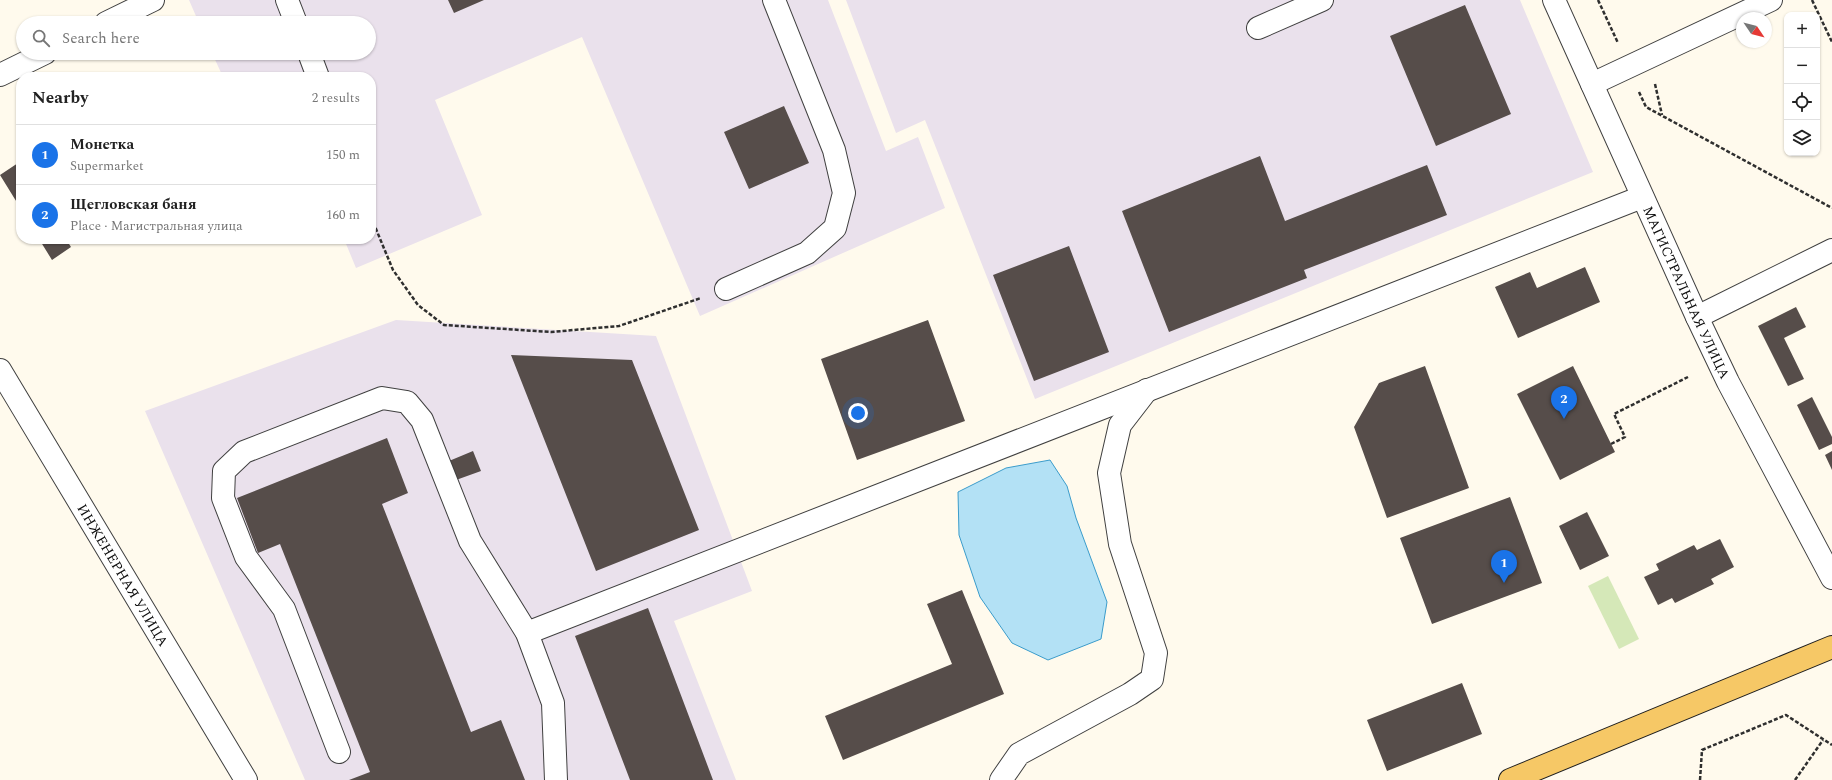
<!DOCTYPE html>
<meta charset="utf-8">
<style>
:root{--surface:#fff;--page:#f6f6f6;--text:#222;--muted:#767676;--line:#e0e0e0;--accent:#1a73e8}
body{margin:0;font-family:Spectral,serif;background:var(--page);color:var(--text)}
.controls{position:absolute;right:12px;top:12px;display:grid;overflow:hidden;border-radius:8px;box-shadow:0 1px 3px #0004}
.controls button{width:36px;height:36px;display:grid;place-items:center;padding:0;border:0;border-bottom:1px solid var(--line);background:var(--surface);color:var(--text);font:20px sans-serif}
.compass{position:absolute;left:1736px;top:12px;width:36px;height:36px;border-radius:50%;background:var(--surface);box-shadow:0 1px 3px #0004;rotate:125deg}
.you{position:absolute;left:858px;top:413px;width:14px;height:14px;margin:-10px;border:3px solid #fff;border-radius:50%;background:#1a73e8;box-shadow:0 0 0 6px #1a73e833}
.badge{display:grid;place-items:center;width:26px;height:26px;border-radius:50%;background:var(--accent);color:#fff;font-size:13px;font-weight:700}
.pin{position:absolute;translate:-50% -33px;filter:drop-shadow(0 1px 2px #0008)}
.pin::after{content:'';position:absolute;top:21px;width:14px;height:12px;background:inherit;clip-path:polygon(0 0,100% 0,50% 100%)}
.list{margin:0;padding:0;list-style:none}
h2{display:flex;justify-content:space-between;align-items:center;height:52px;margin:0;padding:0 16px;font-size:17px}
h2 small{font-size:13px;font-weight:400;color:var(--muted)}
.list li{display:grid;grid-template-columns:26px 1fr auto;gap:12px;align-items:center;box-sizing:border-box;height:60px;padding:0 16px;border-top:1px solid var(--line)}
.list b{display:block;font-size:15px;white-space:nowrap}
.list p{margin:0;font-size:13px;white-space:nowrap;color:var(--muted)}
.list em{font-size:13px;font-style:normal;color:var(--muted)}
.icon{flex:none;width:22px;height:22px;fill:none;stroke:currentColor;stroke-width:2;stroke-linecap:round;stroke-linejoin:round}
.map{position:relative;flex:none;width:1832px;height:780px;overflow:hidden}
.search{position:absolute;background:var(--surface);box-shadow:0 1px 3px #0004;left:16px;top:16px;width:360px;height:44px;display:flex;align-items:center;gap:10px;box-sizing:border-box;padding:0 14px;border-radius:22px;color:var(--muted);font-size:15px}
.panel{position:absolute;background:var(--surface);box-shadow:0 1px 3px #0004;left:16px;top:72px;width:360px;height:172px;border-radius:16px}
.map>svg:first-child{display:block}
</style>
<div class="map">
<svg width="1832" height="780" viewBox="0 0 1832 780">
<rect width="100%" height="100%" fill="#fffaed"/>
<path fill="#eae1ec" d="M189 0H828L886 151 918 137 945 208 700 316 582 37 435 100 482 215 356 268 344 239H371V77H223L212 53H369V23H199Z
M846 0H1520L1593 172 1035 399 925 120 896 133Z
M396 320 656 336 752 591 674 621 736 780H305L145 411Z"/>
<path fill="#d5e8b8" d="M1608 576 1639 639 1619 649 1588 586Z"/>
<path fill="#b3e1f5" stroke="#3b9ccb" d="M1050 460 1067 486 1076 518 1107 602 1101 639 1048 660 1012 643 980 597 959 535 958 492 1006 468Z"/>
<path fill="#564d4a" d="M448 0H484L454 13Z
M1465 5 1511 114 1436 146 1390 36Z
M784 106 809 163 749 189 724 132Z
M1260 156 1285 221 1427 165 1447 215 1304 270 1307 278 1169 332 1122 211Z
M21 161V209L0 175Z
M39 239H66L71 247 52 260Z
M1069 246 1109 352 1034 381 993 275Z
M1585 267 1600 302 1518 338 1495 287 1530 272 1537 288Z
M1796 307 1806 327 1784 338 1804 379 1788 386 1758 326Z
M928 320 965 421 857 460 821 359Z
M511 355 632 360 699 530 596 571Z
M1425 366 1469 488 1387 518 1354 427 1379 383Z
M1573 366 1615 452 1560 480 1517 394Z
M1812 397 1832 437V444L1819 450 1797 405Z
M387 438 408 493 382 504 471 732 501 720 525 780H349L370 772 280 544 258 553 237 498Z
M473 451 481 471 456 480 449 461Z
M1832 451V470L1825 455Z
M1510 497 1542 583 1432 624 1400 538Z
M1587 512 1609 556 1580 570 1559 526Z
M1720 539 1734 567 1711 579 1714 584 1675 603 1672 598 1658 605 1644 577 1659 570 1656 564 1694 545 1697 550Z
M962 590 1004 694 843 760 825 716 952 664 927 604Z
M648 608 713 780H630L575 636Z
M1462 683 1482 734 1387 771 1367 720Z"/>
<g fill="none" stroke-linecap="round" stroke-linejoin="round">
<defs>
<g id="minor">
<path d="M287 0 296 23"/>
<path id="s1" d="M1554 0 1697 317 1728 382 1832 578"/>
<path d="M106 23 153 0"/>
<path d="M1258 28 1322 0"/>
<path d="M309 53 318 77"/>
<path d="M0 75 45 53"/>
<path d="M1592 84 1771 0"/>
<path d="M726 289 807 253 835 228 844 193 834 150 774 0"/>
<path d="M1697 317 1832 250"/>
<path id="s2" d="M0 370 246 780"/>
<path d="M527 633 1642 197"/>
<path d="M339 752 284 609 246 557 223 498 224 471 244 452 382 398 407 402 422 420 470 541 527 633 553 703 556 780"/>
<path d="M1001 780 1019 754 1130 694 1152 679 1156 653 1120 544 1109 473 1120 425 1147 390"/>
</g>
<path id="major" d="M1510 780 1832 647"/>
</defs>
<use href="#minor" stroke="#404040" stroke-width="24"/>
<use href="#major" stroke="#1e1e1e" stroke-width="24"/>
<path stroke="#2f2f2f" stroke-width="2.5" stroke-dasharray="4 2" stroke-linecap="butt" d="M1598 0 1618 43
M1812 0 1832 42
M1655 84 1662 115
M1639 92 1646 107 1832 208
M371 217 393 270 418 305 444 325 551 332 619 326 701 298
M1611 444 1625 437 1614 414 1688 377
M1700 780 1702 750 1786 715 1832 745
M1795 780 1823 740"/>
<use href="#minor" stroke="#fff" stroke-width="22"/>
<use href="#major" stroke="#f6c866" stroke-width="22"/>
</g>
<g text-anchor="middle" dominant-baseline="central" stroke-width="4" stroke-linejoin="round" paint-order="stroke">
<g font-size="14" fill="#0d0d0d" stroke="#fff">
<text stroke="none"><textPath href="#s1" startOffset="321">МАГИСТРАЛЬНАЯ УЛИЦА</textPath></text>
<text stroke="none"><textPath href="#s2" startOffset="239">ИНЖЕНЕРНАЯ УЛИЦА</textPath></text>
</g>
</g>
</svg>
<div class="controls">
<button>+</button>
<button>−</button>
<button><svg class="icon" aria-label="locate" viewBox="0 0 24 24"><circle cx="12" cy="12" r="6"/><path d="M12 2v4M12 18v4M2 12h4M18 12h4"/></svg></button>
<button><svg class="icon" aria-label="layers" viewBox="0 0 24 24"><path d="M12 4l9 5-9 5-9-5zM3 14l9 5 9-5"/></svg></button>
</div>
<svg class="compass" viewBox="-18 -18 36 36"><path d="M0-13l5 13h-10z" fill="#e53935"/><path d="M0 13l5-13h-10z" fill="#767676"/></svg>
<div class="you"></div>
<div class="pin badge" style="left:1504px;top:583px">1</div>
<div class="pin badge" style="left:1564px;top:419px">2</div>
<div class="search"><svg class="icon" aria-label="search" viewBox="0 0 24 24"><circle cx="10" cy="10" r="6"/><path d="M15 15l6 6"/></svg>Search here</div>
<section class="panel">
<h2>Nearby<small>2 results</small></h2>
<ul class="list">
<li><span class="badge">1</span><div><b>Монетка</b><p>Supermarket</p></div><em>150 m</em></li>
<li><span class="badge">2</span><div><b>Щегловская баня</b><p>Place · Магистральная улица</p></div><em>160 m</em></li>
</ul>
</section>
</div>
